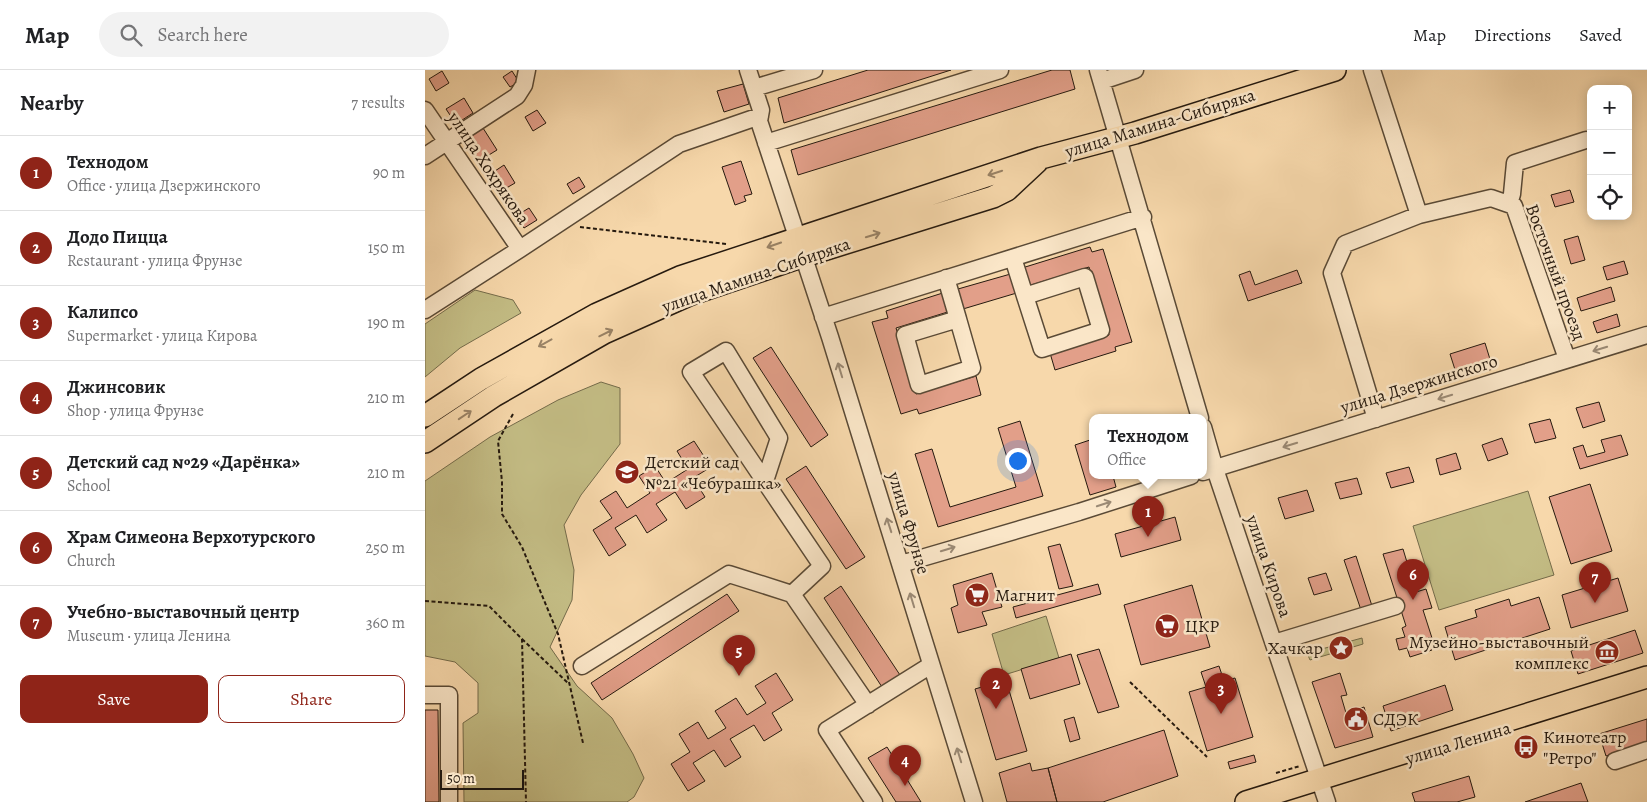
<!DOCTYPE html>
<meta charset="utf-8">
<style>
:root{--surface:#fff;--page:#f2f2f2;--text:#202124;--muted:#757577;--line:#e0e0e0;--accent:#8f2418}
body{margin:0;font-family:Alegreya,serif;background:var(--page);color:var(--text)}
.controls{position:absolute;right:15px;top:15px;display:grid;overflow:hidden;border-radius:10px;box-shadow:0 2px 12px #0003}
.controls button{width:45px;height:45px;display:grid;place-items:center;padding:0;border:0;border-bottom:1px solid var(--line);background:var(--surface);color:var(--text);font:25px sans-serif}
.scale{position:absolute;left:15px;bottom:12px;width:84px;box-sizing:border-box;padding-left:5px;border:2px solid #261a0f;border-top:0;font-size:14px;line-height:18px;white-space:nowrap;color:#261a0f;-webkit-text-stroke:4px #fae6c8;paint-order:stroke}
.you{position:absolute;left:592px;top:390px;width:18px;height:18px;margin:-12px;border:4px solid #fff;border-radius:50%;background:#1a73e8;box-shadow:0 0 0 8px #1a73e833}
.badge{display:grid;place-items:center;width:32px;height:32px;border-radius:50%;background:var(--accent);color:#fff;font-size:16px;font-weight:700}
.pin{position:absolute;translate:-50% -41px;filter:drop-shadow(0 1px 2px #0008)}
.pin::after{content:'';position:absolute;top:26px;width:18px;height:15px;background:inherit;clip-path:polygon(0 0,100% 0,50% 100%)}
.popup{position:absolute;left:664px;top:344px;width:118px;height:65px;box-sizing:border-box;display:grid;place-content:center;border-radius:10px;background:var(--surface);filter:drop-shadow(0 1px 4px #0005);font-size:16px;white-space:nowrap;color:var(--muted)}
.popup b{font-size:19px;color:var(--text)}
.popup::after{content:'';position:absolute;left:50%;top:100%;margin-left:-10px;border:10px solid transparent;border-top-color:var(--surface)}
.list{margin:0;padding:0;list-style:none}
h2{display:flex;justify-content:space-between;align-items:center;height:65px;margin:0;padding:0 20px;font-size:21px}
h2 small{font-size:16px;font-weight:400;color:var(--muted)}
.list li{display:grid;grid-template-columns:32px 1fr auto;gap:15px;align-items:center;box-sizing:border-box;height:75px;padding:0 20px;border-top:1px solid var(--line)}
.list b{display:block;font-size:19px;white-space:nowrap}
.list p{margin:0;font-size:16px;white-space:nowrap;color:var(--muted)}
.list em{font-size:16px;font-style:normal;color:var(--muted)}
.actions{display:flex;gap:10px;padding:15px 20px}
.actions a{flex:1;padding:11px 0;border:1px solid var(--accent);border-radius:10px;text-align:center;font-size:18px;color:var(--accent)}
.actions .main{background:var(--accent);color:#fff}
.icon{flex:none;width:28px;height:28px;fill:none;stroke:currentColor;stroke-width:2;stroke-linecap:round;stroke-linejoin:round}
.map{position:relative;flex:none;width:1222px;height:732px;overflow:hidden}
header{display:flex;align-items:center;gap:30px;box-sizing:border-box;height:70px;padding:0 25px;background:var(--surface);border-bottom:1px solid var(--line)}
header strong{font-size:24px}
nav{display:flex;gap:28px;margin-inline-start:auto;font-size:18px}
.search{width:350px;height:45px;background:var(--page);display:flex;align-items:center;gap:12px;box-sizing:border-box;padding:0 18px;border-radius:28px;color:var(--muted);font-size:19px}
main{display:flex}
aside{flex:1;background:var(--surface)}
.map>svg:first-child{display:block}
</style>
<header>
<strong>Map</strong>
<div class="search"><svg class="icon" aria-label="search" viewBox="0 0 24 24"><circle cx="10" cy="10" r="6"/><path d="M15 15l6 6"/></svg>Search here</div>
<nav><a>Map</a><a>Directions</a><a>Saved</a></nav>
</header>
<main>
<aside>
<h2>Nearby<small>7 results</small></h2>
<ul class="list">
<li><span class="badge">1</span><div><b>Технодом</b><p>Office · улица Дзержинского</p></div><em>90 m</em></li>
<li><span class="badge">2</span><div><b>Додо Пицца</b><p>Restaurant · улица Фрунзе</p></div><em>150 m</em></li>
<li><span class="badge">3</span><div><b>Калипсо</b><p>Supermarket · улица Кирова</p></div><em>190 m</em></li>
<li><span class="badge">4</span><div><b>Джинсовик</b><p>Shop · улица Фрунзе</p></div><em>210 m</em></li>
<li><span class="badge">5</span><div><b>Детский сад №29 «Дарёнка»</b><p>School</p></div><em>210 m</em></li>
<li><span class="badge">6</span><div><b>Храм Симеона Верхотурского</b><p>Church</p></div><em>250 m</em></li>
<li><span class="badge">7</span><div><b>Учебно-выставочный центр</b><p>Museum · улица Ленина</p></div><em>360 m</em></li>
</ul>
<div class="actions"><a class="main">Save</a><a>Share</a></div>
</aside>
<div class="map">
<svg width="1222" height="732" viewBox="0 0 1222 732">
<rect width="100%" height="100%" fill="#f7d8ab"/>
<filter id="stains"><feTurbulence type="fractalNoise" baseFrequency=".004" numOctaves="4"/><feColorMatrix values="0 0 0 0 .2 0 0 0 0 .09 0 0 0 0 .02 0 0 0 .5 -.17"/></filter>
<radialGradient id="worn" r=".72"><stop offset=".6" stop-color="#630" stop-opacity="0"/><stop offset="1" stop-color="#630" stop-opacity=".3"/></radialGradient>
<path fill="#c3bc84" stroke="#746b4a" d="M50 220 88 230 96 243 35 278 0 307V254Z
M176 312 195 318V374L156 425 139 455 149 500 147 530 125 577 152 616 187 648 208 684 219 708 209 727 202 732H39L38 653 53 643V613L30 592 0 586V411L65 367 133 330Z
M1103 421 1129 505 1014 540 988 456Z
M621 546 634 588 579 605 567 564Z
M937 568 938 574 885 590 882 583Z"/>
<path fill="#e29f89" stroke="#261a0f" d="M443 0H526L359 53 353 28Z
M627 0H645L650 19 373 105 366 80Z
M17 1 24 13 11 21 4 9Z
M87 1 94 12 85 17 78 7Z
M318 14 324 34 299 42 292 21Z
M39 28 48 43 31 54 21 39Z
M112 40 121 53 108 61 100 47Z
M58 58 72 80 54 91 41 69Z
M316 91 327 124 319 126 321 131 310 135 297 97Z
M79 95 90 113 78 120 67 103Z
M154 107 160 117 148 124 142 114Z
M1145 120 1149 132 1130 137 1126 125Z
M104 138 112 150 99 158 91 146Z
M1153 166 1160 190 1146 194 1139 170Z
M665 177 667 182 678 179 707 272 690 277 691 281 630 300 625 283 684 265 664 197 603 216 597 198Z
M1199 191 1203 204 1182 210 1178 197Z
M872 200 877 213 823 231 814 205 825 201 830 215Z
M589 203 595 222 538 239 533 219Z
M1186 217 1190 231 1156 241 1152 228Z
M524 221 529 240 471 258 491 324 551 306 556 325 494 344 492 339 476 344 447 252 463 248 461 241Z
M1192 244 1195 256 1172 263 1168 252Z
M1060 273 1068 299 1033 309 1025 284Z
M346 277 403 365 386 377 328 288Z
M1174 332 1180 351 1158 358 1151 338Z
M1125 349 1131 368 1110 373 1104 354Z
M595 351 618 426 513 457 490 384 507 379 525 437 591 417 573 358Z
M1196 365 1203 385 1155 399 1148 378 1158 375 1162 387 1180 382 1176 370Z
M1077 368 1083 384 1063 391 1057 375Z
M668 369V406H688L691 417 665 425 650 375Z
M269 371 286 397 268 408 280 427 261 439 250 422 231 434 242 450 222 463 211 445 190 458 201 475 184 486 168 460 187 448 175 431 191 421 202 438 225 423 214 406 230 396 241 413 263 399 252 381Z
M1031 383 1036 399 1015 405 1011 389Z
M381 396 440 487 421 499 361 409Z
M984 397 989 412 966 418 961 403Z
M932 408 937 424 915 429 910 413Z
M1165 414 1187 481 1146 494 1124 427Z
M882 420 889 441 860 449 853 428Z
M750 447 756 470 696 487 690 464Z
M635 474 648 516 634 519 623 477Z
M978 479 991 522 1001 519 1007 538 998 540 1007 568H1003L1007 580 985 587 982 578 974 580 971 569 980 567 977 558 981 556 958 484Z
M931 486 947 536 936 540 919 490Z
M567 503 577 537 557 542 562 555 533 563 526 538 533 535 528 515Z
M901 503 907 520 889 525 883 508Z
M1193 508 1203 541 1146 558 1137 525Z
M673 514 676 524 591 548 588 537Z
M767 515 785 577 716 595 699 535Z
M416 516 475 605 457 617 399 528Z
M302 524 314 541 177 630 166 613Z
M1114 527 1125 559 1030 590 1020 557 1052 547 1050 540 1084 529 1086 536Z
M1210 560 1218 583 1153 604 1146 581Z
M674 579 694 637 673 643 652 585Z
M646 584 655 614 605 629 596 599Z
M794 596 799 611 810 608 828 667 782 681 764 622 781 617 776 602Z
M351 603 368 630 347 643 357 660 339 671 329 655 305 669 316 687 300 697 289 680 268 693 280 711 263 721 246 694 265 682 254 664 273 652 283 669 301 658 290 641 311 628 322 645 341 633 330 616Z
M915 603 922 625 916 626 921 643 939 637 948 667 910 678 887 612Z
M581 610 602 681 571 690 550 619Z
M1020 615 1028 640 966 661 958 636Z
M0 640H13L14 732H0Z
M649 647 655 669 645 672 639 650Z
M1222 649V672L1181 686 1174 664Z
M739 660 753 706 678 732H632L623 698Z
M462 677 496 732H471L443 688Z
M829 685 831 692 805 699 803 692Z
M605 693 607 701 623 698 632 732H582L574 703Z
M1044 706 1050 727 1032 732H990L987 723Z
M1156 713 1163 732H1100Z"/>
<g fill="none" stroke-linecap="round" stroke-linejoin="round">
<defs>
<path id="minor" d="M323 0 336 40 334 51C357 123 382 195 405 267 453 422 500 577 549 732
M673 0 775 348
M947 0 994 145 1066 128 1089 136 1142 289
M677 11 710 0
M329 18 389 0
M0 40 95 179
M341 73 575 0
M0 86 92 26 99 15 102 0
M1084 134 1087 124 1090 93 1161 70
M588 188 600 226 660 207 676 260 617 279 600 226
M521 208 533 249 480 265 494 315 547 298 533 249
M0 240 95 179 254 74 335 46
M398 247 718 147
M951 349 907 203 920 174 994 145
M778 357 790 399 902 732
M778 402 1222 265
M340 411 354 368 301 281 266 302 397 496 367 524 443 635
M476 494 654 442 766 406
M849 573 971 536
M157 596 304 504 367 524
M0 625H24V732
M1190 691 1222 680
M449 732 402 660 506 595"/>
<path id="major" d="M0 346 56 309 172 244 255 207 616 88 710 63 910 0
M0 372 69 326 179 263 264 225 379 186 568 127 582 120 612 92
M821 732 1222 607"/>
</defs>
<use href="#minor" stroke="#5a4a36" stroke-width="19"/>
<use href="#major" stroke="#261a0f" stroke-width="24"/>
<path stroke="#261a0f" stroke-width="2" stroke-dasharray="4 2.5" stroke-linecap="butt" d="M155 157 301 174
M88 344 73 371 77 412V444L97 477 133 564 158 673
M0 531 64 536 97 569 101 732
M97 569 144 614
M705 612 782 687
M851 703 875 696"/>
<use href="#minor" stroke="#fae6c8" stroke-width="16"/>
<use href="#major" stroke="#f7d8ab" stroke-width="21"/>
</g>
<defs><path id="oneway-shaft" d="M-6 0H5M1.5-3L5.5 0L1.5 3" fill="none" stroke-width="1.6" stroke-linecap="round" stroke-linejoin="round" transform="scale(1.25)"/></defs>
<g stroke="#998265">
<use href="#oneway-shaft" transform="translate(570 103) rotate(162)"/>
<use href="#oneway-shaft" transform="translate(448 165) rotate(-17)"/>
<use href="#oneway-shaft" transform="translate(349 175) rotate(161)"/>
<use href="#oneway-shaft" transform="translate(181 263) rotate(-26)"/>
<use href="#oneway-shaft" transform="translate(120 273) rotate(151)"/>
<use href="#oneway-shaft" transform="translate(40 345) rotate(-34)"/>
</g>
<g stroke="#9b8a75">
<use href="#oneway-shaft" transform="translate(1175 279) rotate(163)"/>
<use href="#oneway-shaft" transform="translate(415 300) rotate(-107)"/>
<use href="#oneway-shaft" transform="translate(1020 327) rotate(163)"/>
<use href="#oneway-shaft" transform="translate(865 375) rotate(163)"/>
<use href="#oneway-shaft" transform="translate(679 434) rotate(-18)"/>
<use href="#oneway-shaft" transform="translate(464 455) rotate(-108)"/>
<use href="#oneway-shaft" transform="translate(523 479) rotate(-17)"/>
<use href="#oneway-shaft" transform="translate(487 530) rotate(-107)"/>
<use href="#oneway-shaft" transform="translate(534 685) rotate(-107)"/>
</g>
<defs>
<symbol id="school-disc" viewBox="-11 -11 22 22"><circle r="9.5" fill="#8f2418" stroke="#fae6c8"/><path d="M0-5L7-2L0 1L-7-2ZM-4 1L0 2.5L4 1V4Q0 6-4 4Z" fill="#fff"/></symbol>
<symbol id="supermarket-disc" viewBox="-11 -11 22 22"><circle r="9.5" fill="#8f2418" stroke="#fae6c8"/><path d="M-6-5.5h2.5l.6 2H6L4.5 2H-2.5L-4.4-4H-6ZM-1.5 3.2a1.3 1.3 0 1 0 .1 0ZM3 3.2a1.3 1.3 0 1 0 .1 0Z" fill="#fff"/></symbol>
<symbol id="sight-disc" viewBox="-11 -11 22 22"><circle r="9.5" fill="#8f2418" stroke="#fae6c8"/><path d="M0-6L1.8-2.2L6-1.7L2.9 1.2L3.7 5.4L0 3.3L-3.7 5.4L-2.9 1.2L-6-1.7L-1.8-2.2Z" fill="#fff"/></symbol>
<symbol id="museum-disc" viewBox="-11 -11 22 22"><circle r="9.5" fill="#8f2418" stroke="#fae6c8"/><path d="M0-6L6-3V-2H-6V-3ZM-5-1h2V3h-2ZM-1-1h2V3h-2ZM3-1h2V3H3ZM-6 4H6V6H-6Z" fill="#fff"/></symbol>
<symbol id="civic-disc" viewBox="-11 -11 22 22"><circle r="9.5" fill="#8f2418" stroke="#fae6c8"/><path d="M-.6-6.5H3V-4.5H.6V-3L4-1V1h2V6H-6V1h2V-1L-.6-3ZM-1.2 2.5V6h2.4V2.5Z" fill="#fff"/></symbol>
<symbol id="bus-disc" viewBox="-11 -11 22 22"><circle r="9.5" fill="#8f2418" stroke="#fae6c8"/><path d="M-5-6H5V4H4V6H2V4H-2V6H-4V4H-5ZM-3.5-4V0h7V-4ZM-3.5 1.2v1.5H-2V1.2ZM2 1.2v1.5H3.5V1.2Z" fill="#fff"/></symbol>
</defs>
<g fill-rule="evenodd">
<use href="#school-disc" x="188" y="388" width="28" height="28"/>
<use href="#supermarket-disc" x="538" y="511" width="28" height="28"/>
<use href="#supermarket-disc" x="728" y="542" width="28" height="28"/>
<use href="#sight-disc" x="902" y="564" width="28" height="28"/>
<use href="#museum-disc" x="1168" y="568" width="28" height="28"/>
<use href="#civic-disc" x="917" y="635" width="28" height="28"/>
<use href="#bus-disc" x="1087" y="663" width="28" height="28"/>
</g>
<g text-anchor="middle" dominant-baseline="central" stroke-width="5" stroke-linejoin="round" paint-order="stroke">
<g font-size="18" fill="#261a0f" stroke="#fae6c8">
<text transform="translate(735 53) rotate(-17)">улица Мамина-Сибиряка</text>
<text transform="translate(64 98) rotate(56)">улица Хохрякова</text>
<text transform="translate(1131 202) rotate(70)">Восточный проезд</text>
<text transform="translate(331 205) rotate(-19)">улица Мамина-Сибиряка</text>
<text transform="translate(994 314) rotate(-17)">улица Дзержинского</text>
<text transform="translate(484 453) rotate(73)">улица Фрунзе</text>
<text transform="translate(844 496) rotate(71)">улица Кирова</text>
<text transform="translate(1033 673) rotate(-17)">улица Ленина</text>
</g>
<g font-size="18" fill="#261a0f" stroke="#fae6c8" text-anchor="start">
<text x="220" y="392">Детский сад<tspan x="220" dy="21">№21 «Чебурашка»</tspan></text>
<text x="570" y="525">Магнит</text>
<text x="760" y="556">ЦКР</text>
<text x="1164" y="572" text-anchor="end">Музейно-выставочный<tspan x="1164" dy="21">комплекс</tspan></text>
<text x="898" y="578" text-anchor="end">Хачкар</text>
<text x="948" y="649">СДЭК</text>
<text x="1118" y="667">Кинотеатр<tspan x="1118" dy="21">"Ретро"</tspan></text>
</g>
</g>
<rect width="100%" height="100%" filter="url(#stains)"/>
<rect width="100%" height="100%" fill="url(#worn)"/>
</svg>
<div class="controls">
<button>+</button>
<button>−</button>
<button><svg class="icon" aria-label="locate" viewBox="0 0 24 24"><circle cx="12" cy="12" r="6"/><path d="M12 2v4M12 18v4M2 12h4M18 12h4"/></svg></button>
</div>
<div class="scale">50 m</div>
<div class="you"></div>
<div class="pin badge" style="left:723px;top:467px">1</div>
<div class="popup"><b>Технодом</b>Office</div>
<div class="pin badge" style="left:571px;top:639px">2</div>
<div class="pin badge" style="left:796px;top:644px">3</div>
<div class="pin badge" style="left:480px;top:716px">4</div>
<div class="pin badge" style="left:314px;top:606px">5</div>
<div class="pin badge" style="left:988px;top:530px">6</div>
<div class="pin badge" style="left:1170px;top:533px">7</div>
</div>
</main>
